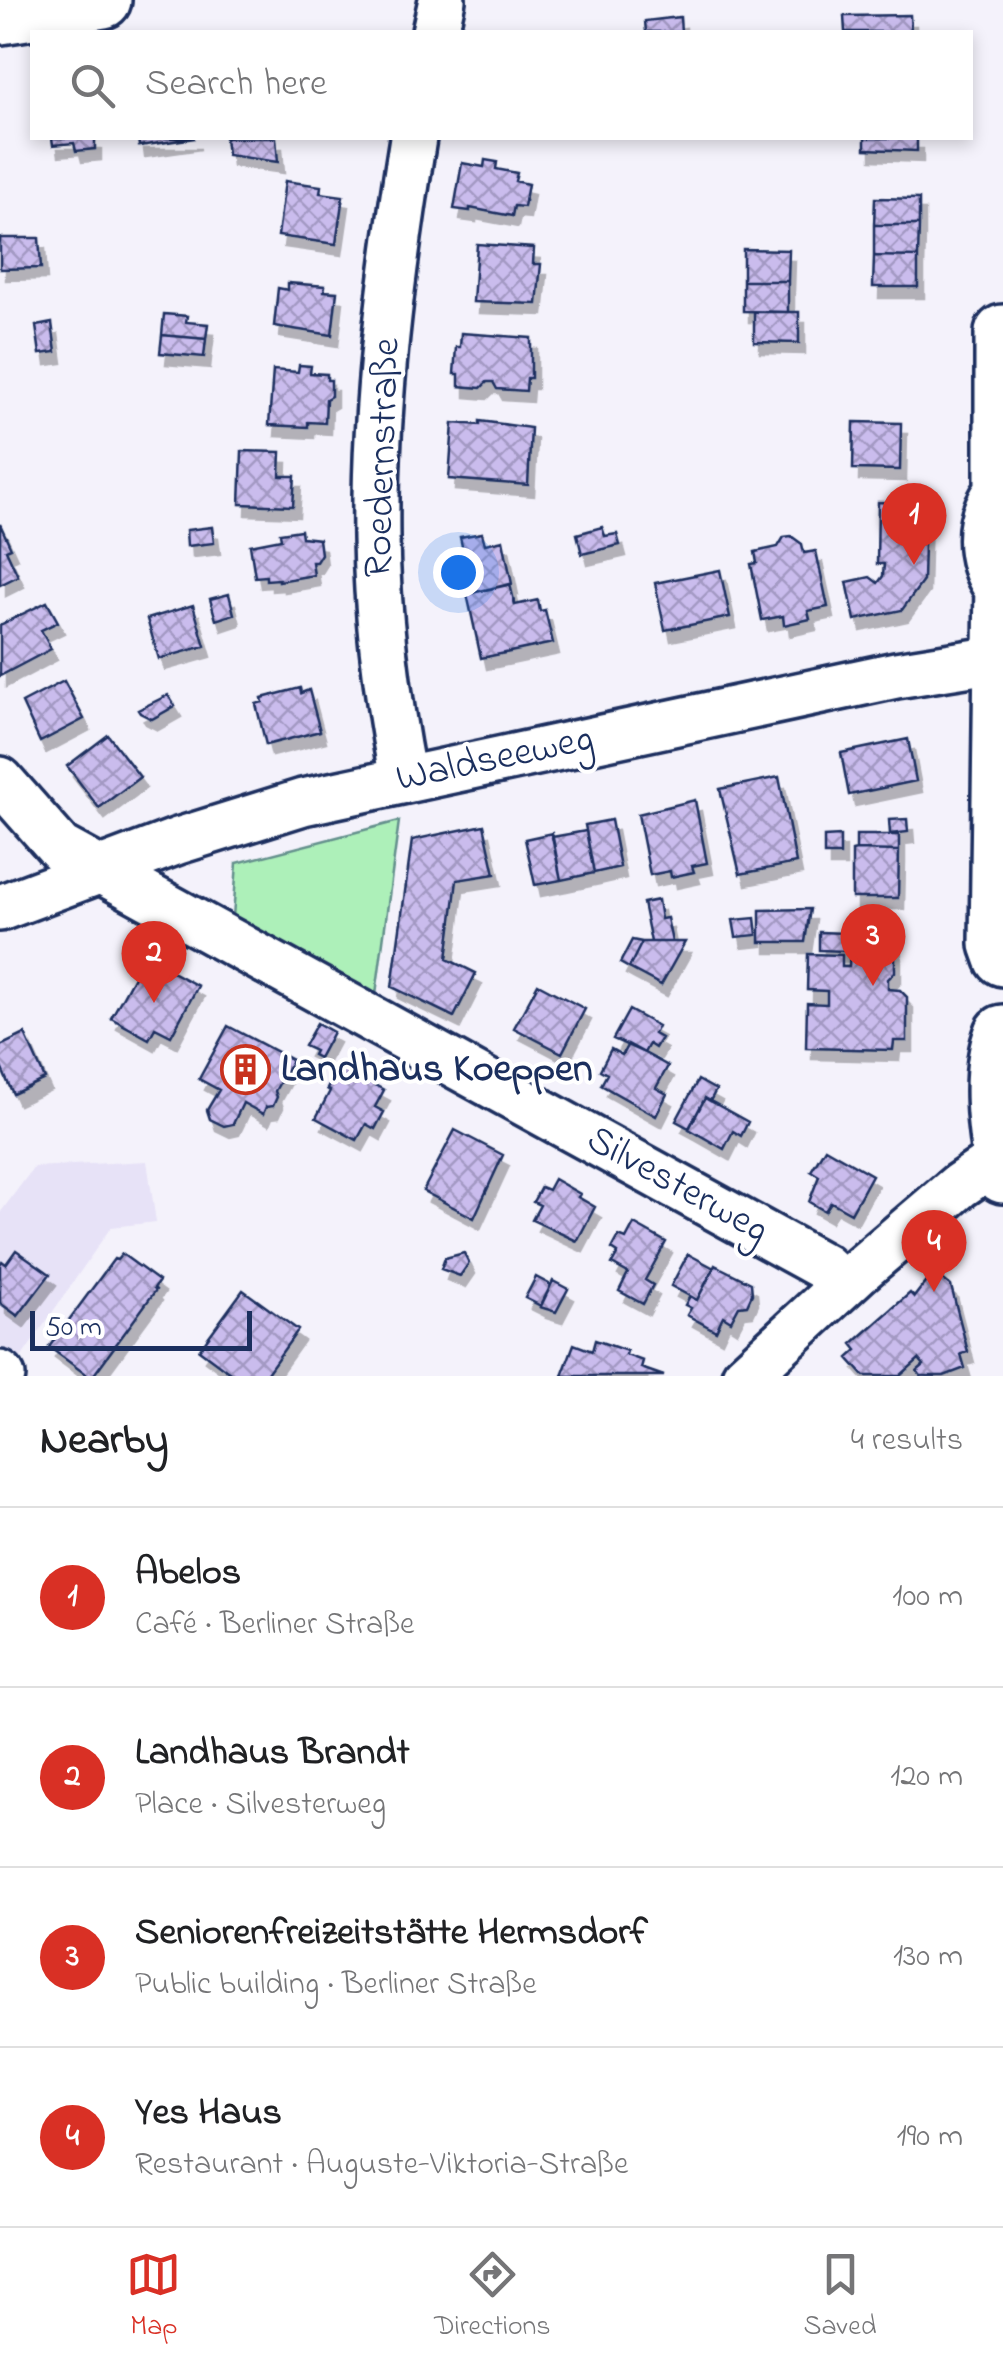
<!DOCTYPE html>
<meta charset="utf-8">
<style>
:root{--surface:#fff;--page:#f6f6f6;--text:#202124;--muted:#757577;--line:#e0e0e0;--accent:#d93025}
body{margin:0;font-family:"Indie Flower",sans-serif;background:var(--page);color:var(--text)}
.scale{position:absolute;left:30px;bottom:25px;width:222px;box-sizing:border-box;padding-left:10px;border:5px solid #1b2f5e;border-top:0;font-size:28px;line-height:35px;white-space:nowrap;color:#1b2f5e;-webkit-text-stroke:8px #fff;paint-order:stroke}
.you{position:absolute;left:458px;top:572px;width:35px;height:35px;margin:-25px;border:8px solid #fff;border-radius:50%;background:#1a73e8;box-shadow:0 0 0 15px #1a73e833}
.badge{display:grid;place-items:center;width:65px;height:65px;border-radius:50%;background:var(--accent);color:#fff;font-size:32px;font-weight:700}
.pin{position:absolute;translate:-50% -82px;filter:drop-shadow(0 2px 5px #0008)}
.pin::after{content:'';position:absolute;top:52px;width:35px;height:30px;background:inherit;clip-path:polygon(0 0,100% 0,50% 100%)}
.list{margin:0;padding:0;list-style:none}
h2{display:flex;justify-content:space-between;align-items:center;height:130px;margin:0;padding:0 40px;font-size:42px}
h2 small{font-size:32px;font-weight:400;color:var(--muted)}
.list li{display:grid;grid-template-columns:65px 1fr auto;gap:30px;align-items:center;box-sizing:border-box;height:180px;padding:0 40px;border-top:2px solid var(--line)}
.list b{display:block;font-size:38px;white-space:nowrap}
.list p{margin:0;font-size:32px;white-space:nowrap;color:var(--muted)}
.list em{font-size:32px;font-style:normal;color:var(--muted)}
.icon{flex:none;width:55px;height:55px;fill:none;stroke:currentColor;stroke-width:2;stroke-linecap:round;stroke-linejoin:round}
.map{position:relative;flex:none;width:1003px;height:1376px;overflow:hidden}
.search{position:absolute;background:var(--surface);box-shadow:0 5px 15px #0003;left:30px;right:30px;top:30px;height:110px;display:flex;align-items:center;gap:25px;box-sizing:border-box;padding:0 35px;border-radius:0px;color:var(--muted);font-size:38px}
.sheet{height:850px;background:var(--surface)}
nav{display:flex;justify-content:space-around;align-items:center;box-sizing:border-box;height:140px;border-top:2px solid var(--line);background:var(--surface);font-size:28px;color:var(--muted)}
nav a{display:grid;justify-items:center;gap:5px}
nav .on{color:var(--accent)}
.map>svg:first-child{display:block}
</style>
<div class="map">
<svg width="1003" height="1376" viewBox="0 0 1003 1376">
<defs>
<pattern id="building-cross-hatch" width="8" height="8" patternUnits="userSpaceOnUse" patternTransform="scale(2.5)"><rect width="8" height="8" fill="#cabced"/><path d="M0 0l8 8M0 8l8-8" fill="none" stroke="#a399c3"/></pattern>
<filter id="shadow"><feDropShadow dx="6" dy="11" stdDeviation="0" flood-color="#0004"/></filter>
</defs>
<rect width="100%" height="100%" fill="#f4f2fb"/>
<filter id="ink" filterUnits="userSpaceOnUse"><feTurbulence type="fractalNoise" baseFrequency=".01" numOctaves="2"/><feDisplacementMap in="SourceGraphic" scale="20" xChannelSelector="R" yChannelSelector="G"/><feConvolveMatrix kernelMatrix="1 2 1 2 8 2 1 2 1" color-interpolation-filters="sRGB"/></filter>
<g filter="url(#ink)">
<path fill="#e7e2f7" d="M147 1161 156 1222 111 1227 19 1361 0 1347V1213L34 1167Z"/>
<path fill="#adf0b9" stroke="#64908c" stroke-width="2.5" d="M399 821 376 994 233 917 237 863Z"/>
<path fill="url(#building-cross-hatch)" stroke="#1b2f5e" stroke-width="2.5" filter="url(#shadow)" d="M910 15 911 32H845L844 16Z
M680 17 681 32H646L645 21Z
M52 138H95V149L76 151 74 143 53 145Z
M138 138H195L139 146Z
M225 138H276L278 162 227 155Z
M865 138H917V151L865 149Z
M485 160 497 162 496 169 517 173 515 181 528 184 524 207 514 206 512 216 470 208V211L454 209 462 163 484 167Z
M285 181 321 186 320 193 343 196 336 244 278 236Z
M875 198 919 199V225H874Z
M874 225H919L918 257 874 256Z
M0 238H39L41 268 0 269Z
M477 244 534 248 533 264H541L537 304 473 302Z
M743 249 789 250 788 281H743Z
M874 256 918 257V287H873Z
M743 281H788V312L743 311Z
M288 283 325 286 324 291 337 292 332 335 274 326 278 288 288 290Z
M754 312H799V343L754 342Z
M164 314 187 316 186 322 208 324 206 339 162 335Z
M52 323 56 352 40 354 36 326Z
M461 333 531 338V378H527L526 391 497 389 493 382H487L481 388 459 386V374H454L456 347H460Z
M162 335 206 339 204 357 160 353Z
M299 365 311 366 310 373 327 374V380H331V396L326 399 325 423 308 422V427L269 425 273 370 298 372Z
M480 421 531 428 528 485 449 479 453 423 480 425Z
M854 422 901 423 900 470 853 469Z
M242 451 281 452 280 476H295L293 506 240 504Z
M878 502 925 503 923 581 902 610 855 620 847 582 870 577 878 583 883 576 884 564H877Z
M0 524 11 548 6 550 18 576 0 585Z
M212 527 214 543 187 546 186 530Z
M602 527 605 536 617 534 620 545 582 554 577 534Z
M301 530 302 537 319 539 321 554 316 562H312L314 575 279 581V579L266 580V576L255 577 250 545 281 539 280 533Z
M482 533 485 544 503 540 512 584 472 593 460 537Z
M791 536 802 544 804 553 816 551 828 607 808 611 810 619 784 625 783 616 762 620 751 564 757 563 755 552 778 547 784 537Z
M720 570 730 617 665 630 655 583Z
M510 584 515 605 538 600 540 611 545 610 553 643 481 658 467 594Z
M229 594 234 614 216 620 210 599Z
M47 602 58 622 41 630 51 649 0 676V625Z
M193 605 205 646 159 659 147 619Z
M64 681 84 719 40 742 22 703Z
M300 688 301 693 309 690 320 731 266 745 256 704 263 702 262 698Z
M168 695 175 706 152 719 140 713 138 710Z
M108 735 140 777 99 808 67 766Z
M908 739 916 781 849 795 841 753Z
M779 777 796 863 740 874 720 789Z
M695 800 707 863 692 866 694 872 671 877 670 871 650 875 638 814Z
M907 819 908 832 890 834 889 820Z
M611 820 620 867 594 873 585 825Z
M484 825 495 874 457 880 447 959 476 973 454 1017 392 987 412 840Z
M586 831 594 873 561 880 552 837Z
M552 833 561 880 535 885 525 839Z
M856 835H899V851L856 850Z
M840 836V855H824V837Z
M856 850 899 851 898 898H852V851Z
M658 900 661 919 667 918 672 942H651L643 903Z
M810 909 805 942H760V910Z
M755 918 757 935 736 937 733 920Z
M819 932 846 933 845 951 819 950Z
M857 933H888L895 941V972L888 979V989L900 990 907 997V1041H894L893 1050 806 1048 807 1003 827 1004V991L807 990 808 954 842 955V967H849L850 940Z
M632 940 642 942 629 968 620 963Z
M642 942H685L661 985 629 968Z
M142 962 157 970 159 965 198 986 171 1036 155 1028 149 1039 111 1018Z
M538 984 585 1009 562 1053 514 1028Z
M629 1010 658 1026 654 1034 661 1038 655 1048 649 1044 644 1053 613 1039Z
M317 1023 333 1032 319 1058 313 1055 315 1051 304 1046Z
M228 1026 292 1060 275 1091 277 1097 273 1106 266 1107 263 1114 243 1103 233 1124 224 1126 210 1119 207 1110 219 1090 199 1079Z
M25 1034 45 1079 13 1094 0 1065V1046Z
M628 1044 668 1066 656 1088 667 1094 656 1116 601 1085 607 1074 600 1070 611 1049 622 1055Z
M343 1068 384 1090 375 1107 384 1112 375 1129 366 1124 357 1140 316 1118 330 1091 327 1089 335 1074 339 1076Z
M698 1080 716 1090 710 1101 705 1098 689 1128 676 1121Z
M705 1098 748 1122 741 1136 733 1131 724 1149 689 1129Z
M455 1130 503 1155 474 1218 423 1191Z
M825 1148 872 1175 851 1213 831 1202 825 1211 809 1202 819 1176 811 1171Z
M554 1179 580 1194 578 1197 595 1207 577 1241 532 1220 540 1205 533 1202 541 1187 548 1190Z
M634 1224 666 1242 645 1280 653 1285 643 1304 619 1291 628 1273 612 1264 618 1253 612 1249 619 1236 626 1239Z
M16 1250 50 1274 18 1316 0 1303V1264L2 1261 6 1264Z
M464 1253 469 1263 460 1276 441 1269 445 1258Z
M122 1254 159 1281 154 1288 156 1290 93 1376H88L49 1347 114 1259 117 1260Z
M688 1254 714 1268 697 1300 671 1286Z
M715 1265 751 1283 752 1294 747 1305 739 1306 731 1321 723 1316 716 1331 687 1315 691 1308 685 1305 690 1296 697 1300Z
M536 1277 551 1285 541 1306 525 1298Z
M940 1277 951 1286 968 1352 961 1354 965 1368 944 1376H921L917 1371 924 1365 919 1359 900 1376H864L848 1358 857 1350 852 1344 910 1293 914 1297 928 1279Z
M553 1281 568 1289 556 1312 540 1307Z
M243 1290 298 1330 265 1376H234L199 1350Z
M595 1340 627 1351 626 1355 643 1361 641 1368 664 1376H562L574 1344 592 1351Z"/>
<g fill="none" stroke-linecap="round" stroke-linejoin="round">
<defs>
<path id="minor" d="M435 32 442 0
M403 779C388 700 377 618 376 538 374 404 392 269 413 138
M0 780 60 848 824 1267 843 1285
M0 908 178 841 303 802 896 675 1003 658
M0 1374 2 1376
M745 1376 859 1271 959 1186 1003 1156"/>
<path id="major" d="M0 16 103 0
M1003 333V497
M1003 580 998 944 1003 958
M1001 585C982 558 981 520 1002 494
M1003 1033C987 1074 996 1132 1003 1175"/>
</defs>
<use href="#minor" stroke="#1b2f5e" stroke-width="52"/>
<use href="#major" stroke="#1b2f5e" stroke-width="62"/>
<use href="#minor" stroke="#fff" stroke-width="45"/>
<use href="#major" stroke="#fff" stroke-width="55"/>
</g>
</g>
<defs>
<symbol id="building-ring" viewBox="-11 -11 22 22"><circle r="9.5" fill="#fff" stroke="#c8321e" stroke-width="1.5"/><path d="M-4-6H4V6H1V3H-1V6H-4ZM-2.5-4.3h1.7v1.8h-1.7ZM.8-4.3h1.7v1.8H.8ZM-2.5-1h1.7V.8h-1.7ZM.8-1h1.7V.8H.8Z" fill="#c8321e"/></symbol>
</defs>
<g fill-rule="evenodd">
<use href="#building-ring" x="218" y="1042" width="55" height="55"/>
</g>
<g text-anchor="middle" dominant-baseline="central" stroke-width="8" stroke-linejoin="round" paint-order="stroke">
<g font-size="40" fill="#1b2f5e" stroke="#fff">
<text transform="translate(384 458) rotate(-88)">Roedernstraße</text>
<text transform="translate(495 760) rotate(-12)">Waldseeweg</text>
<text transform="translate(677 1186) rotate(29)">Silvesterweg</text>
</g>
<g font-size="40" font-weight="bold" fill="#1b2f5e" stroke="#fff" text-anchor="start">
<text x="281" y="1070">Landhaus Koeppen</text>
</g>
</g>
</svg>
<div class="scale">50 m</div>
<div class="you"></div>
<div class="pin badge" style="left:914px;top:565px">1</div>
<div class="pin badge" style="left:154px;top:1003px">2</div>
<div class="pin badge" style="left:873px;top:986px">3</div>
<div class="pin badge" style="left:934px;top:1292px">4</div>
<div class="search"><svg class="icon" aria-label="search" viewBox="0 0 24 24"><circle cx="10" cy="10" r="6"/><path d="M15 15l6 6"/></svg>Search here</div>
</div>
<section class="sheet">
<h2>Nearby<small>4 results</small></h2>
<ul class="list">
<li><span class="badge">1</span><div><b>Abelos</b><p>Café · Berliner Straße</p></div><em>100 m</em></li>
<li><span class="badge">2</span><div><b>Landhaus Brandt</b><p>Place · Silvesterweg</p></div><em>120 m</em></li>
<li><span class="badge">3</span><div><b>Seniorenfreizeitstätte Hermsdorf</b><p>Public building · Berliner Straße</p></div><em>130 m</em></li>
<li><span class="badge">4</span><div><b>Yes Haus</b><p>Restaurant · Auguste-Viktoria-Straße</p></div><em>190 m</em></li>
</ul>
</section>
<nav>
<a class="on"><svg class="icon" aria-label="map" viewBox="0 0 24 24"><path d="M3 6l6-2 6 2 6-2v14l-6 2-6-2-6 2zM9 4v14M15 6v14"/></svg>Map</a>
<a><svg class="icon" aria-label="directions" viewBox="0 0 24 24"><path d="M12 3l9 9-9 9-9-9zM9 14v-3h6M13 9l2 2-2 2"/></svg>Directions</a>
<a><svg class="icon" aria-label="saved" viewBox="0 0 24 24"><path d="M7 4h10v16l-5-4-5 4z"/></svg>Saved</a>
</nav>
